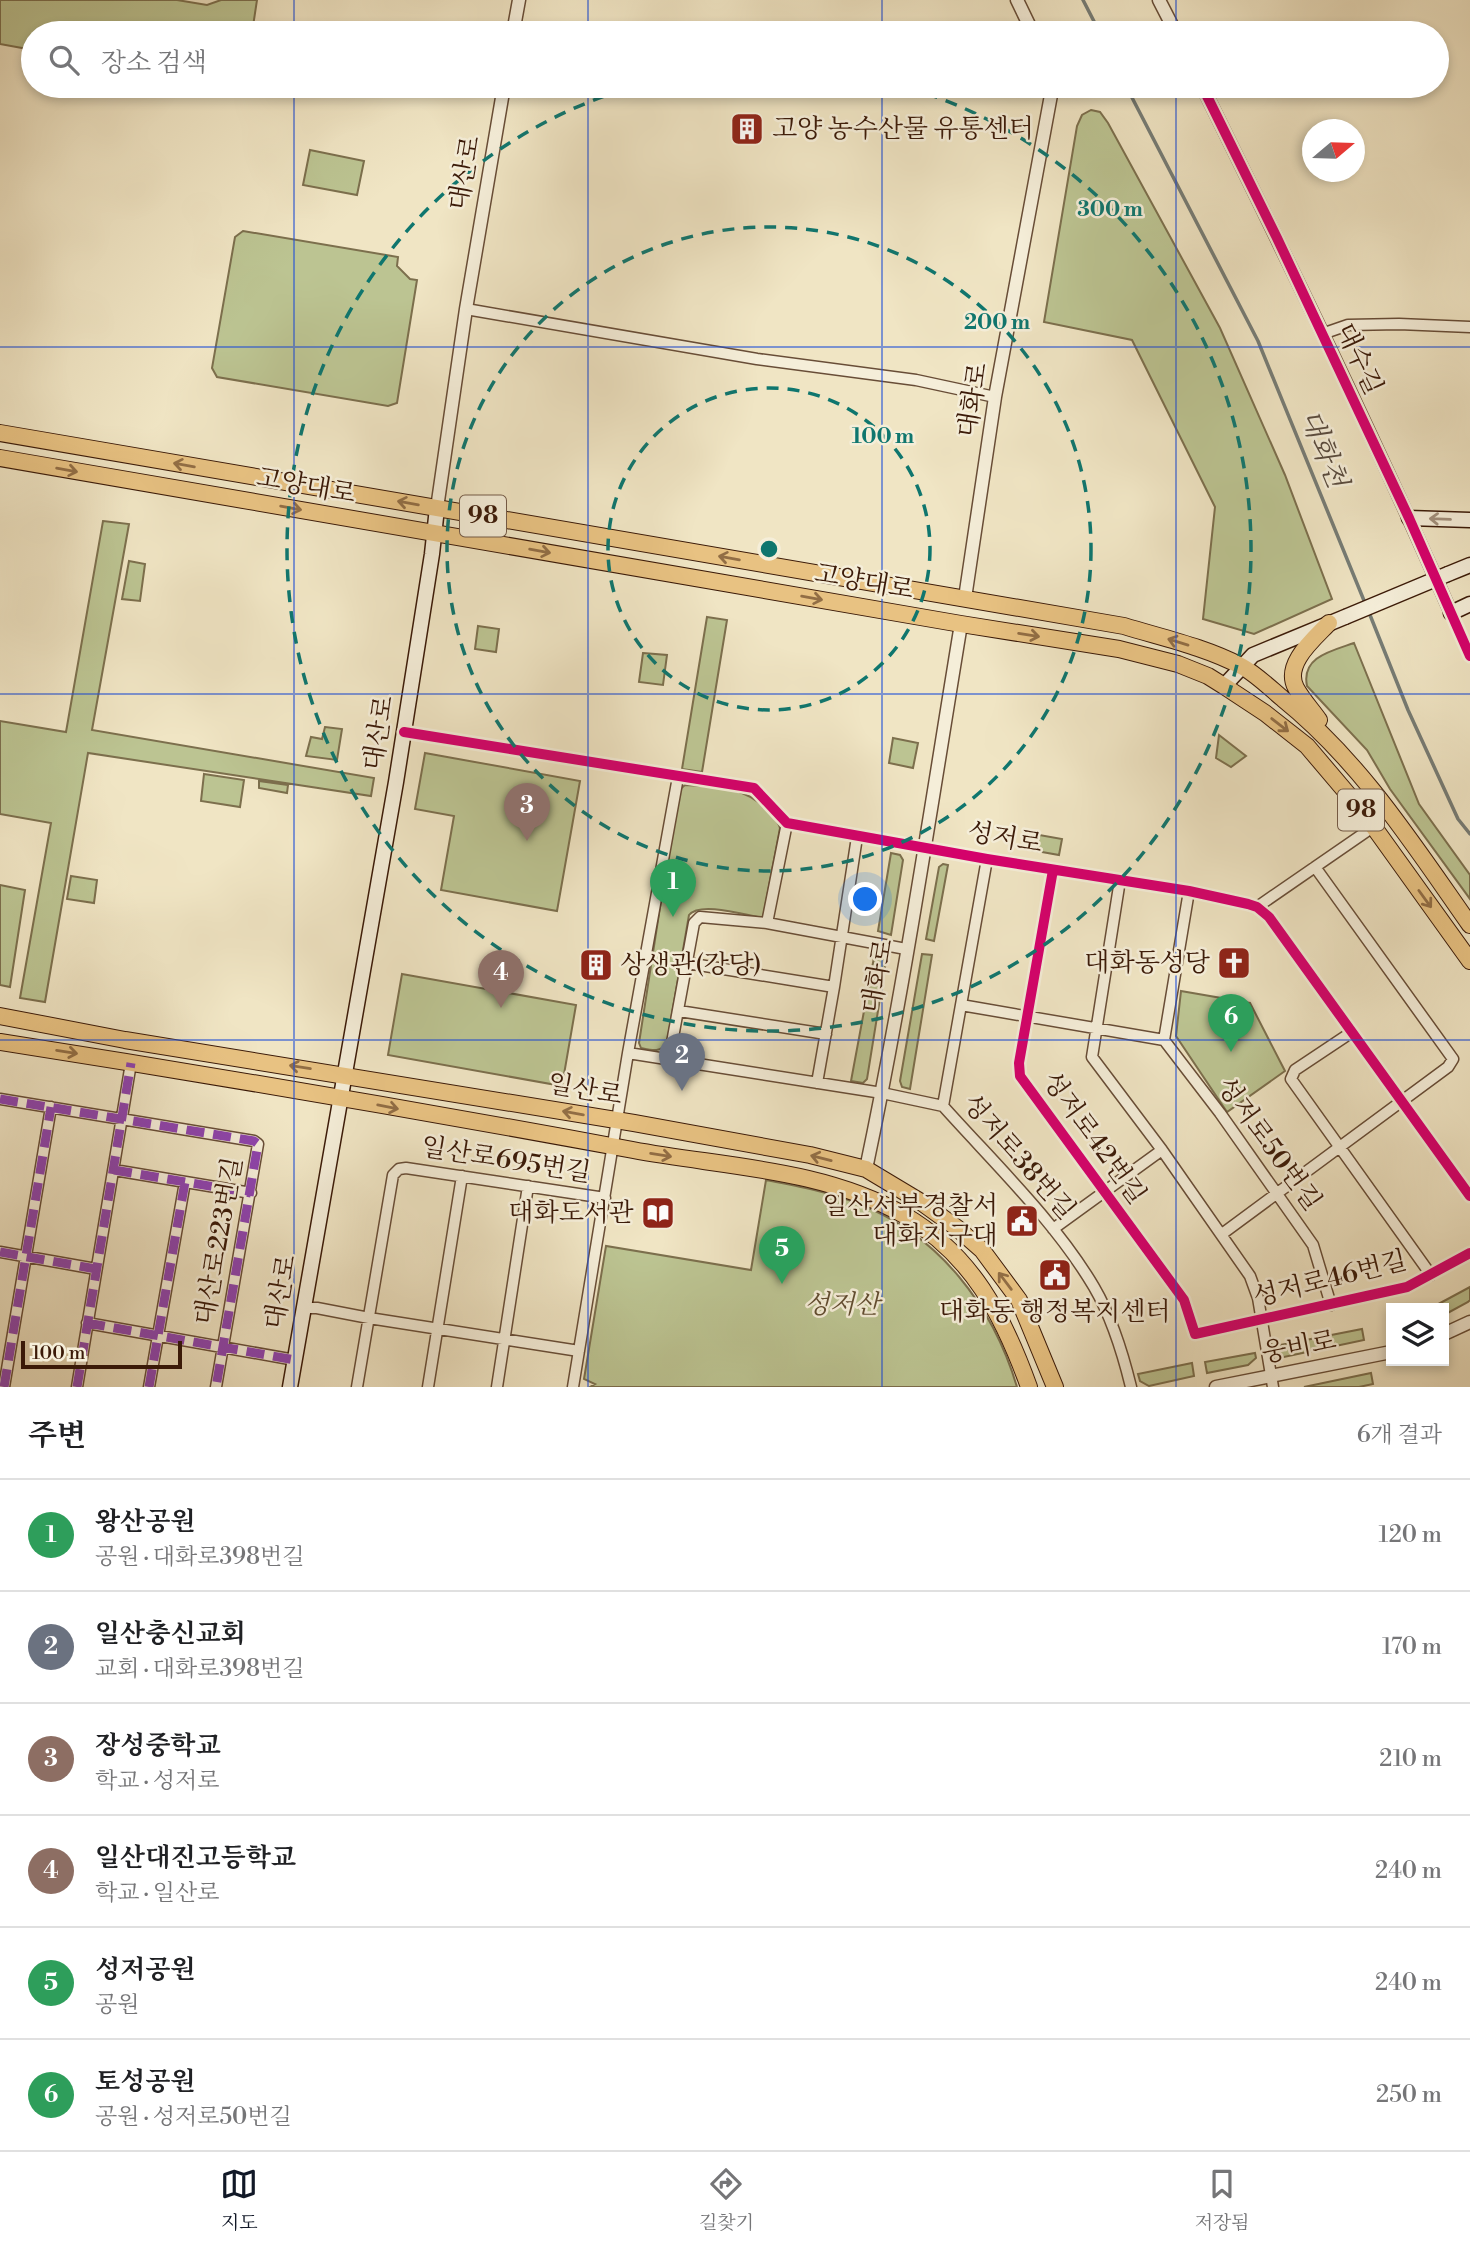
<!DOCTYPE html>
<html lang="ko">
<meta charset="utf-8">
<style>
:root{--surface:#fff;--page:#f6f6f6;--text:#202124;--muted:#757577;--line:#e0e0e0;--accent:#111827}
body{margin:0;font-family:"Libre Bodoni","Noto Serif KR",serif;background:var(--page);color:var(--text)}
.controls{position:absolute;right:21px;bottom:21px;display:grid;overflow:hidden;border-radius:0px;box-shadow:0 4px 10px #0003}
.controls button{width:63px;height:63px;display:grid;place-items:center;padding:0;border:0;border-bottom:2px solid var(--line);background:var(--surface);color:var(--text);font:35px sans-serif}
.compass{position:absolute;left:1302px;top:119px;width:63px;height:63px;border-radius:50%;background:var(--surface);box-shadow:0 4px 10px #0003;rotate:71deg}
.scale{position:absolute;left:21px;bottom:18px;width:161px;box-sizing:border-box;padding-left:7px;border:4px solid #3b1a08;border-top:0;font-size:19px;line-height:24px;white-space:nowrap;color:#3b1a08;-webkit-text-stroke:5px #f5eed9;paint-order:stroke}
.you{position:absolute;left:866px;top:900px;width:24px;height:24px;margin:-18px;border:5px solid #fff;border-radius:50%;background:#1a73e8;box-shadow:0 0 0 10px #1a73e833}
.badge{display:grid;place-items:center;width:46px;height:46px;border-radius:50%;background:var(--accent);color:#fff;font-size:23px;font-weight:700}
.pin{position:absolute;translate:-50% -58px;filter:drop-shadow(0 2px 4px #0008)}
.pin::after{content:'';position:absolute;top:37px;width:24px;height:21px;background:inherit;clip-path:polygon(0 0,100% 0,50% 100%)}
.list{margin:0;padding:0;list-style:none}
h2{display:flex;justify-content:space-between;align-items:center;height:91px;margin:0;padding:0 28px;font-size:30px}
h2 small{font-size:23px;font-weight:400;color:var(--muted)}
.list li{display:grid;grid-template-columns:46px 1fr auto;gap:21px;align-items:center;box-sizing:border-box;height:112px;padding:0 28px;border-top:2px solid var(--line)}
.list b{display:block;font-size:26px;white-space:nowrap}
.list p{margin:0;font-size:23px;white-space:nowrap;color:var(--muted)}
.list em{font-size:23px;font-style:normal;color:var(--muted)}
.icon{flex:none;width:38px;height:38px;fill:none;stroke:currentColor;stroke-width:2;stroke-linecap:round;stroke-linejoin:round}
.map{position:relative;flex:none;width:1470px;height:1387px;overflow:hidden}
.search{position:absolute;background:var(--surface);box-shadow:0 4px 10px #0003;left:21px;right:21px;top:21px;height:77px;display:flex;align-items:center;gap:18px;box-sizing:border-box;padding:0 24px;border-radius:38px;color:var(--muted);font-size:26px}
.sheet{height:763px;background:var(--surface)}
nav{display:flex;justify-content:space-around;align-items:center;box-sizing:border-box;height:98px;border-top:2px solid var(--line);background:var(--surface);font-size:19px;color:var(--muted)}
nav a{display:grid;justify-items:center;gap:4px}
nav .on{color:var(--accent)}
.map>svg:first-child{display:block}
</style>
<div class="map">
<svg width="1470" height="1387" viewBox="0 0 1470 1387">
<rect width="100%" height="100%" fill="#f0e5c4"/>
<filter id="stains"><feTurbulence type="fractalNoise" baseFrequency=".00286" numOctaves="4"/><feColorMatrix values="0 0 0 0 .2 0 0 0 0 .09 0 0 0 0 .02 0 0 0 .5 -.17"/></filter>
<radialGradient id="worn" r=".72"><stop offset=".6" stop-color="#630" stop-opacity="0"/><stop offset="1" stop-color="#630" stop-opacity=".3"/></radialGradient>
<path fill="#bcc492" stroke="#7c6f4d" stroke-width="2" d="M0 0H177L207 5 221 0H257L252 33H33V50L0 44Z
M1091 110 1100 112 1108 123 1220 328 1285 475 1332 599 1254 634 1203 619 1215 507 1132 340 1044 322 1077 126 1082 115Z
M310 150 364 161 357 195 303 185Z
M243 231 398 257 397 266 410 279 417 280 397 403 388 406 217 377 212 368 235 237Z
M103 521 129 524 92 730 374 778 371 796 88 753 45 1002 20 998 51 823 0 814V721L66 732Z
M129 561 145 564 140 601 122 599Z
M707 617 727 620 702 772 682 769Z
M478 626 499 629 496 652 475 649Z
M1354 643 1419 804 1470 875V899L1390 789 1367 750 1307 686C1301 657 1331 651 1354 643Z
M643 653 667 655 663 685 639 682Z
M325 727 342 729 337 760 306 756 311 737 322 739Z
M1219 735 1246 756 1231 767 1216 758Z
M893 738 918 743 913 768 889 763Z
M425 753 580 781 557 911 441 890 454 816 415 809Z
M204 774 244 780 240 807 201 801Z
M259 781 288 785 287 793 259 788Z
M685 785C715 787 745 786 767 810 772 816 778 820 780 828L763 918C745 915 700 901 689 915L667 1043C661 1053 651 1050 641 1048L639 1043 678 791Z
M1028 833 1062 839 1059 855 1025 849Z
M891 853 900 855 903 860 891 935 878 931Z
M943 864 948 865 934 941 926 939 939 867Z
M71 876 97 880 94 903 67 899Z
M0 885 25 890 10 987 0 985Z
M875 952 887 955 867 1079 863 1083 851 1081Z
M922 954 932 955 910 1089 902 1087 900 1081Z
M402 974 576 1005 562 1086 388 1055Z
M1181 991 1250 1003 1285 1071 1227 1112 1176 1036Z
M766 1180C797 1186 829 1192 859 1204 939 1235 993 1306 1017 1387H590L595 1384 584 1379 606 1246 751 1270Z
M1470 1287V1300L1468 1302 1444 1315V1308H1431Z
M1362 1329 1364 1340 1284 1357 1277 1353 1275 1346Z
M1255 1353 1256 1358 1248 1365 1207 1373 1205 1362Z
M1192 1363 1194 1376 1149 1386 1140 1381 1138 1374Z
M1371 1373 1373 1384 1359 1387H1304Z"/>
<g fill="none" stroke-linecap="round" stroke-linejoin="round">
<path stroke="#767c75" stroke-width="3.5" d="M1083 0 1100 33
M1126 86 1258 341 1365 603
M1368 610 1408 710 1458 819 1470 834"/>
<defs>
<path id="minor" d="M466 309 757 359 916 380 995 397
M1322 334 1348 325 1399 324 1470 327
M1451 613 1470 656
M404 732 754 788 787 823 987 859 1189 891 1248 904 1257 907 1269 917 1470 1196
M987 859 943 1106C994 1163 1055 1221 1094 1287 1111 1316 1123 1354 1131 1387
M1053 870 1019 1063 1020 1076 1184 1300 1195 1334 1407 1287 1470 1253
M1120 880 1092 1057 1162 1150 1250 1276 1258 1298 1273 1387
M1189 891 1164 1040 1220 1113 1313 1245 1331 1305
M1257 907 1373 827
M767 923 787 823
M687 963 834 987
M961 1005 1164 1040
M679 1011 826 1034
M1352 1032 1295 1070 1291 1079 1431 1275
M628 1053 882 1093 943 1106
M669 1059 694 923 700 917 767 923 906 949
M817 1083 834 987 857 837
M0 1099 254 1141 258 1144 216 1387
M114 1170 251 1193
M1053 1229 1162 1150
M1222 1234 1448 1067 1453 1059 1315 867
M0 1252 96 1269
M303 1308H317L369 1318 579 1351
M87 1323 295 1360
M4 1387 51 1107
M77 1387 131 1063
M149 1387 185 1182
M357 1387 393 1175 399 1169 406 1168 605 1198
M428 1387 462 1176
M497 1387 528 1186
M573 1387 628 1053 678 777"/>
<path id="tertiary" d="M1017 0 1033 33
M1159 0 1176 33
M513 33 519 0
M1202 86C1288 260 1373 435 1451 613
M437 508 466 309 504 86
M965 598 995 397 1051 95 1050 86
M866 1169C904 989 931 806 961 624
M1444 1334 1470 1322
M1216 1387 1391 1352"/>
<path id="secondary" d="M1409 518 1470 520
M1448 574 1470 565
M1451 613 1470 604
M1224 686 1253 655 1345 617
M290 1387 396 782 432 554 437 508"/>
<path id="primary" d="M0 433 1124 626C1163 638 1205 647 1241 666 1256 674 1270 688 1283 699 1361 762 1413 844 1470 925
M0 458 961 624 1119 649 1178 664 1208 676 1224 686 1265 713 1307 746 1363 812 1470 961
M1319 720C1312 710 1302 699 1296 688 1283 664 1314 639 1329 623
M0 1016 125 1040 634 1123 810 1155 866 1169 921 1202 957 1228 982 1250 1019 1300 1055 1387
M0 1042C211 1075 422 1111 633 1150 723 1167 822 1168 904 1215 972 1255 1003 1315 1029 1387"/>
</defs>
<use href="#minor" stroke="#684d37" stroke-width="13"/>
<use href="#tertiary" stroke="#684d37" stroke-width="15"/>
<use href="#secondary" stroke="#3b1a08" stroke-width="17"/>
<use href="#primary" stroke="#3b1a08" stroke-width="18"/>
<use href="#minor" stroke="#f5eed9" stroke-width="10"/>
<use href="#tertiary" stroke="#f5eed9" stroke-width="12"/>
<use href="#secondary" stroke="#f5eed9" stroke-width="14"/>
<use href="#primary" stroke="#e8c282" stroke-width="16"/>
<defs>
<path id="secondary-bridge" d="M1345 617 1448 574"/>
</defs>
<use href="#secondary-bridge" stroke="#3b1a08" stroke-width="17" stroke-linecap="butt"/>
<use href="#secondary-bridge" stroke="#f5eed9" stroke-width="14"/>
<path stroke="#8e44ad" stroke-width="9" stroke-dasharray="18 9" stroke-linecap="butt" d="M0 1099 254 1141 258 1144 216 1387
M114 1170 251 1193
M0 1252 96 1269
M87 1323 295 1360
M4 1387 51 1107
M77 1387 131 1063
M149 1387 185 1182"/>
<defs>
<path id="cycleway" d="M1202 86 1277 238 1409 518 1470 656
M404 732 754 788 787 823 987 859 1189 891 1248 904 1257 907 1269 917 1470 1196
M1053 870 1019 1063 1020 1076 1184 1300 1195 1334 1407 1287 1470 1253"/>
</defs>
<use href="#cycleway" stroke="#f5eed9" stroke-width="15"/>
<use href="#cycleway" stroke="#d6006c" stroke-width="10"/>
</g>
<defs><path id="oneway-shaft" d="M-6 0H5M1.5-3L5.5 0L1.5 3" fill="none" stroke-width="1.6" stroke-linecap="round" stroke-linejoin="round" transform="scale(1.75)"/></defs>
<g stroke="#926e45">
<use href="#oneway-shaft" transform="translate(184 465) rotate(-170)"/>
<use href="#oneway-shaft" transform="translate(67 470) rotate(10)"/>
<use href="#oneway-shaft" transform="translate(408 503) rotate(-170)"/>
<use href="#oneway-shaft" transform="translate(291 508) rotate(10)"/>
<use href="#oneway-shaft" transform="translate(540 551) rotate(10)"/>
<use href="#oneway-shaft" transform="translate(729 558) rotate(-170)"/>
<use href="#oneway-shaft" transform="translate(812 598) rotate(10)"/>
<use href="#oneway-shaft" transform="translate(1029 635) rotate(9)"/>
<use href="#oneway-shaft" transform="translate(1178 642) rotate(-163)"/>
<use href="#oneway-shaft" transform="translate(1280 725) rotate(38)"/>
<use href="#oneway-shaft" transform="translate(1425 899) rotate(54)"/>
<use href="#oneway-shaft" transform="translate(67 1052) rotate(9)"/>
<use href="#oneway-shaft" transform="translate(300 1067) rotate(-171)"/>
<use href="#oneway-shaft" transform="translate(388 1107) rotate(11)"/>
<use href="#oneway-shaft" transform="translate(573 1113) rotate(-170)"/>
<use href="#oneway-shaft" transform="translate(661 1155) rotate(9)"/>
<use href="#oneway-shaft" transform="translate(821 1158) rotate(-166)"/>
<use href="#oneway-shaft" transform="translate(1005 1281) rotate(-127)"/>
</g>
<use stroke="#a18f7b" href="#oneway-shaft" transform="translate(1440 519) rotate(-178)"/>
<path fill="none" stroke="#1d4ed8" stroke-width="2" stroke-opacity="0.55" d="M294 0V33M588 0V33M882 0V33M1176 0V33M294 86V1387M588 86V1387M882 86V1387M1176 86V1387M0 347H1470M0 694H1470M0 1040H1470"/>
<g fill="none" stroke="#0f766e" stroke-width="3.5" stroke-dasharray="12 9">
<circle cx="769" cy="549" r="161"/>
<circle cx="769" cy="549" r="322"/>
<path d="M906 87A482 482 0 1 1 632 87"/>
</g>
<defs>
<symbol id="building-square" viewBox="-11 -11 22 22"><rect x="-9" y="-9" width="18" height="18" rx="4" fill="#8f2418" stroke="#f5eed9"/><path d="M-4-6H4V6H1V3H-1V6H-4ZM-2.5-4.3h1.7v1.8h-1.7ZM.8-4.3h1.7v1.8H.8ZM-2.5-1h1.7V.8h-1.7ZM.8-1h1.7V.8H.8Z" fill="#fff"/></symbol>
<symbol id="church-square" viewBox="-11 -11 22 22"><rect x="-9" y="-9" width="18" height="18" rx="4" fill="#8f2418" stroke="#f5eed9"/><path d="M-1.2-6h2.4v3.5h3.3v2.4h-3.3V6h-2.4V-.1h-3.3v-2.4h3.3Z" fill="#fff"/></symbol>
<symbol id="library-square" viewBox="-11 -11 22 22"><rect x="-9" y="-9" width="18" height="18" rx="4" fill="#8f2418" stroke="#f5eed9"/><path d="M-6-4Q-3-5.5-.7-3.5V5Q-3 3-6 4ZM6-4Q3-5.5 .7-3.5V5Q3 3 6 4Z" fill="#fff"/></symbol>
<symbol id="civic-square" viewBox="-11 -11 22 22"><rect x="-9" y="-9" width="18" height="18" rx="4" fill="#8f2418" stroke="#f5eed9"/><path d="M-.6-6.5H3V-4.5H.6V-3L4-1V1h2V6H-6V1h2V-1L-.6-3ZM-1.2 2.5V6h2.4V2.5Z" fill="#fff"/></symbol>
</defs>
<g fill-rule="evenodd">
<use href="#building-square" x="728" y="110" width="38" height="38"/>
<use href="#church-square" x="1215" y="944" width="38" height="38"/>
<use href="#building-square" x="577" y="946" width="38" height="38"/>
<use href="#library-square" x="639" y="1194" width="38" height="38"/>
<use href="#civic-square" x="1003" y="1202" width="38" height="38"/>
<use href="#civic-square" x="1036" y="1256" width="38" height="38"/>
</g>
<g text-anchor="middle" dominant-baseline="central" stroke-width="5" stroke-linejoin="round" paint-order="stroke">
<g fill="#f5eed9" stroke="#735a47" stroke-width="2">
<rect x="460" y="495.5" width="46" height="41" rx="5"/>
<rect x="1338" y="789.5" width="46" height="41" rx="5"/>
</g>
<g font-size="24" font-weight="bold" fill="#3b1a08">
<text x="483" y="516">98</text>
<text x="1361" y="810">98</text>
</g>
<g font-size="26" fill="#3b1a08" stroke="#f5eed9" text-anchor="end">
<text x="772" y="129" text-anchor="start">고양 농수산물 유통센터</text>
<text x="1210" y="963">대화동성당</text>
<text x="620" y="965" text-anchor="start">상생관(강당)</text>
<text x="998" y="1206">일산서부경찰서<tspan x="998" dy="30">대화지구대</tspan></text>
<text x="634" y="1213">대화도서관</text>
<text x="1055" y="1312" text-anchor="middle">대화동 행정복지센터</text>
</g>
<g font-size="26" fill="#3b1a08" stroke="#f5eed9">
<text transform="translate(465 173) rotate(-80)">대산로</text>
<text transform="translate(1359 359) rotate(65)">대수길</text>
<text transform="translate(973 400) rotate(-81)">대화로</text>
<text transform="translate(306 486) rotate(10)">고양대로</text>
<text transform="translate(864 582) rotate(10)">고양대로</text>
<text transform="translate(379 733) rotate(-81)">대산로</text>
<text transform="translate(1005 838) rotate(10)">성저로</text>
<text transform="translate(878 976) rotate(-80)">대화로</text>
<text transform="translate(585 1090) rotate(10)">일산로</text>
<text transform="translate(1094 1138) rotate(54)">성저로42번길</text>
<text transform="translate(1269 1144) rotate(54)">성저로50번길</text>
<text transform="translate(1019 1157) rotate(49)">성저로38번길</text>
<text transform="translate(506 1160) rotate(9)">일산로695번길</text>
<text transform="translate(219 1241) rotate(-80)">대산로223번길</text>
<text transform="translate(1330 1279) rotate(-14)">성저로46번길</text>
<text transform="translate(281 1292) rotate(-80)">대산로</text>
<text transform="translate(1299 1347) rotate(-11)">웅비로</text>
</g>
<g font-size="26" font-style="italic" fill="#624d31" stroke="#f5eed9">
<text x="842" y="1305">성저산</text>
</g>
<g font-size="28" font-style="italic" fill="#594b3e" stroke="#f5eed9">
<text transform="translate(1323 449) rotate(68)">대화천</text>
</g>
</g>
<circle cx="769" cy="549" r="10" fill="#0f766e" stroke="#f5eed9" stroke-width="3.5"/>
<g font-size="21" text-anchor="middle" font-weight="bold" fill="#0f766e" stroke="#f5eed9" stroke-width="5" stroke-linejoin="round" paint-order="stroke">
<text x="1110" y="216">300 m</text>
<text x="997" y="329">200 m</text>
<text x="883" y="443">100 m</text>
</g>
<rect width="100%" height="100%" filter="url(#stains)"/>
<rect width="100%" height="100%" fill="url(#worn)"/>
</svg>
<div class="controls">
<button><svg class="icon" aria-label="layers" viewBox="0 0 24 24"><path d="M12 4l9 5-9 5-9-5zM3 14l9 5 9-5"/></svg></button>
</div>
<svg class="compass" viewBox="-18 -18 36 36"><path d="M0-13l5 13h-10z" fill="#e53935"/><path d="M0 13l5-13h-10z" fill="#757577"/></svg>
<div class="scale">100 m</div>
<div class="you"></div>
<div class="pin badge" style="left:673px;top:917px;background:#2e9e5b">1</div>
<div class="pin badge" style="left:682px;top:1091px;background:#6b7280">2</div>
<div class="pin badge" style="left:527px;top:841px;background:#8d6e63">3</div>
<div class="pin badge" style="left:501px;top:1008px;background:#8d6e63">4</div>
<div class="pin badge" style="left:782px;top:1284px;background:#2e9e5b">5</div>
<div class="pin badge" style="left:1231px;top:1052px;background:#2e9e5b">6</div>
<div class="search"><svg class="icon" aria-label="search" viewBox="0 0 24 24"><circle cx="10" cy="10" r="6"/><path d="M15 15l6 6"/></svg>장소 검색</div>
</div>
<section class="sheet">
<h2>주변<small>6개 결과</small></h2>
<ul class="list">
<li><span class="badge" style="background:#2e9e5b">1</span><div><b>왕산공원</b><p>공원 · 대화로398번길</p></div><em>120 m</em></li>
<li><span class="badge" style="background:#6b7280">2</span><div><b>일산충신교회</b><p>교회 · 대화로398번길</p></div><em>170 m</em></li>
<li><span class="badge" style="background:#8d6e63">3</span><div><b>장성중학교</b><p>학교 · 성저로</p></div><em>210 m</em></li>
<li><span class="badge" style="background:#8d6e63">4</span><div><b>일산대진고등학교</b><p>학교 · 일산로</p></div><em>240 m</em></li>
<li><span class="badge" style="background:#2e9e5b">5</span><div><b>성저공원</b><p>공원</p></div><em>240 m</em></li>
<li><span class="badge" style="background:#2e9e5b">6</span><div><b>토성공원</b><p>공원 · 성저로50번길</p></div><em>250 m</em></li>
</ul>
</section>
<nav>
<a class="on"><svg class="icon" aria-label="map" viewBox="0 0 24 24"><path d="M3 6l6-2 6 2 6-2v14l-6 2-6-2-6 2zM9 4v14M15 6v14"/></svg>지도</a>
<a><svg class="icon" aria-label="directions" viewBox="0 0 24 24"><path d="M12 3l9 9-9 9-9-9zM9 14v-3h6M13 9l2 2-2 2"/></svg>길찾기</a>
<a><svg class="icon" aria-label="saved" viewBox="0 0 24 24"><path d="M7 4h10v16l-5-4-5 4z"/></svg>저장됨</a>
</nav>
